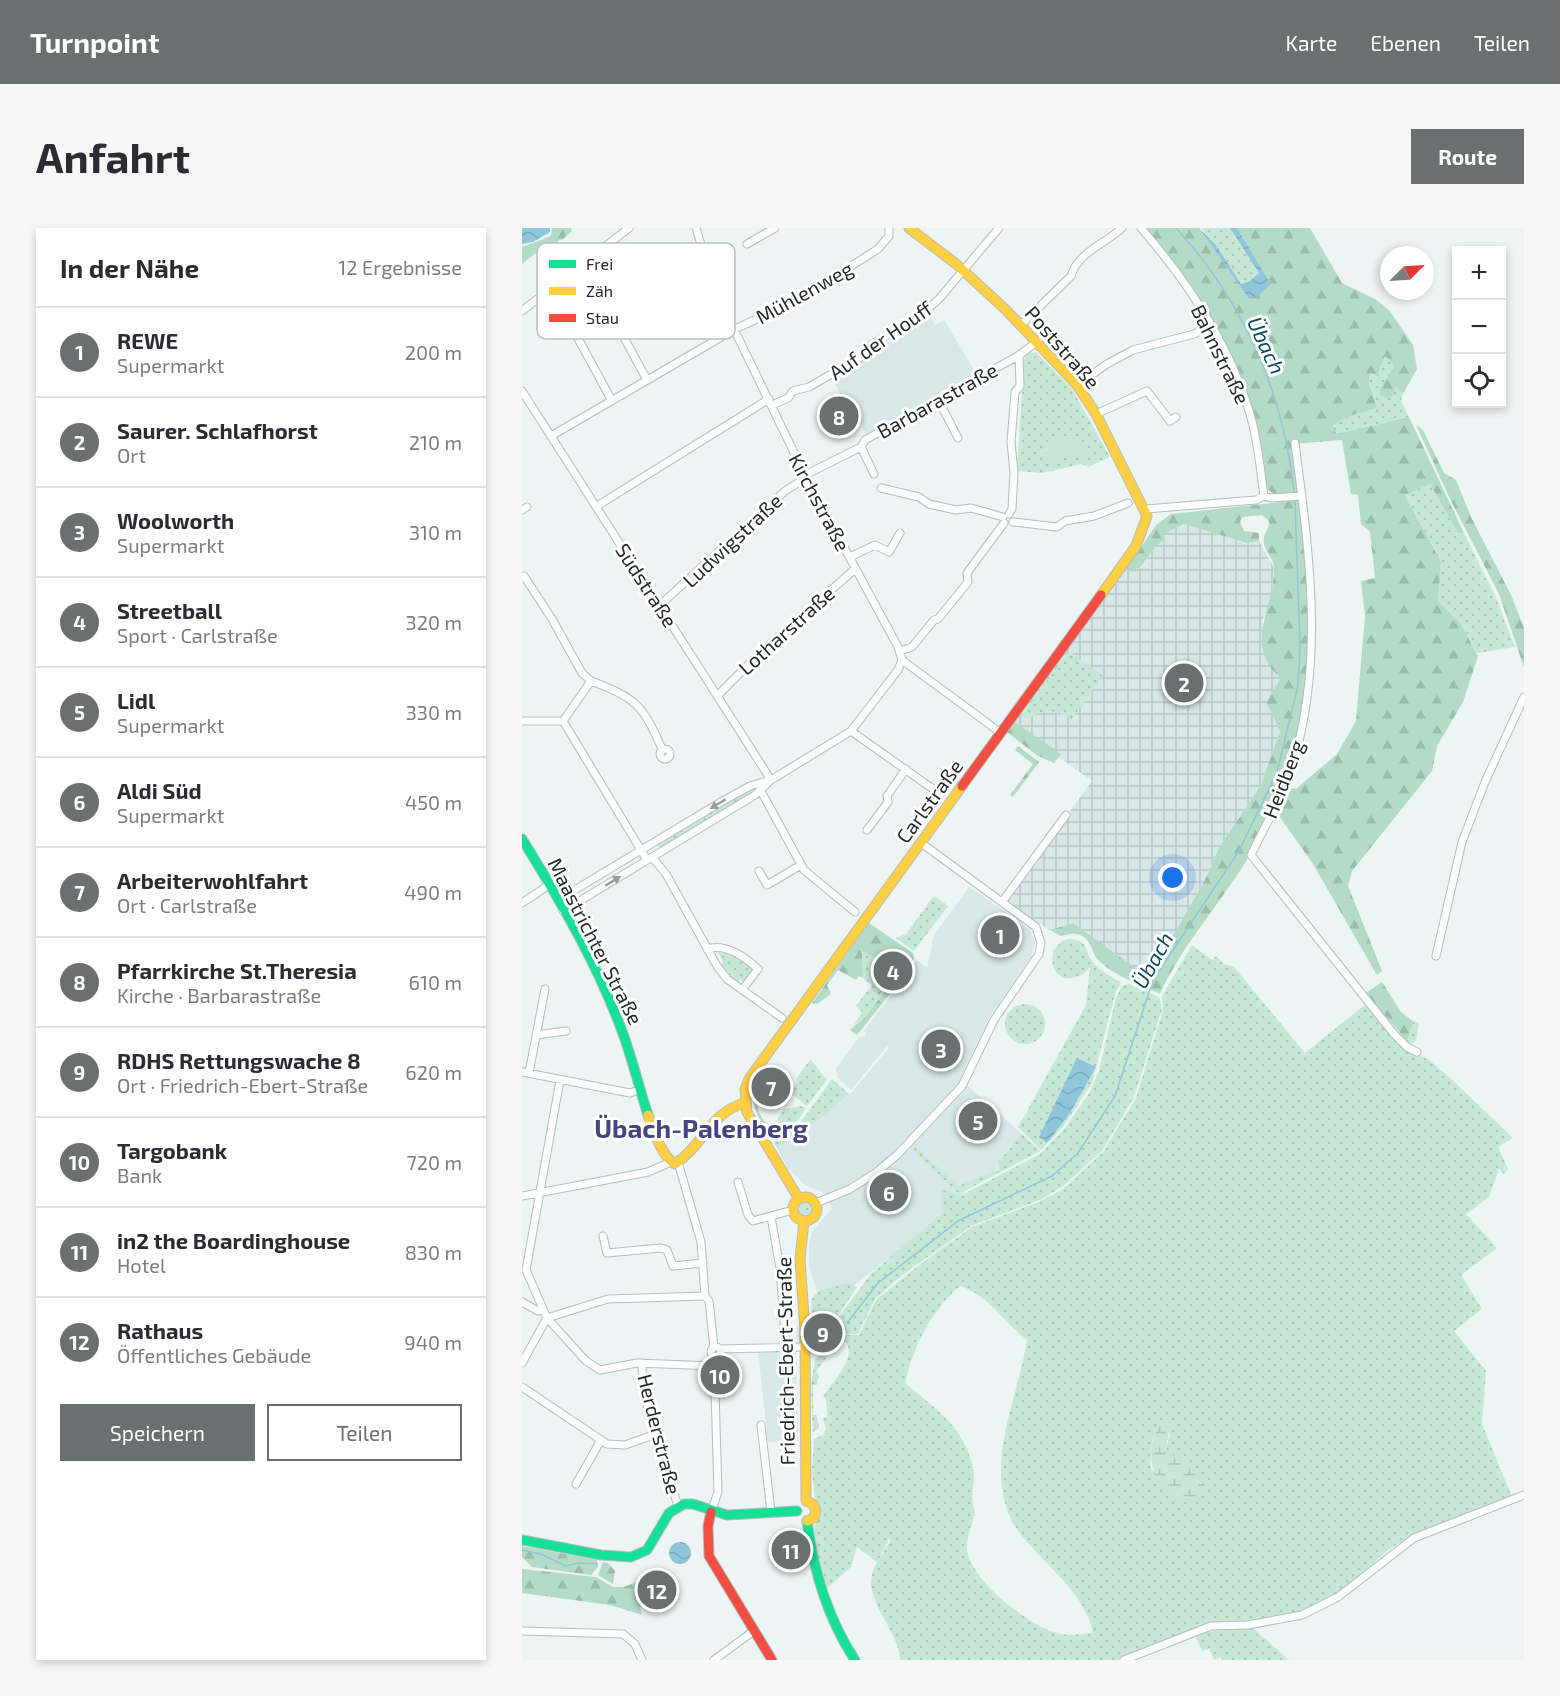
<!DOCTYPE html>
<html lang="de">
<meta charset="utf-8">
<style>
:root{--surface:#fff;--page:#f7f7f7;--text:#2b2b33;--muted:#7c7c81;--line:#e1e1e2;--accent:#6a7070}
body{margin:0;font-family:"Exo 2",sans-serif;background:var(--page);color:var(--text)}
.controls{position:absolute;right:18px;top:18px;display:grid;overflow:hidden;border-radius:0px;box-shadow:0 3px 9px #0003}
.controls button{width:54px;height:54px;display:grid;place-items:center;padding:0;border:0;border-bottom:2px solid var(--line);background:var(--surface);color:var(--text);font:30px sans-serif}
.compass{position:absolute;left:858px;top:18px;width:54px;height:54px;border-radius:50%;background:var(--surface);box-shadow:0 3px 9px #0003;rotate:66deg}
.you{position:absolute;left:651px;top:650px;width:21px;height:21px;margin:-15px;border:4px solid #fff;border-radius:50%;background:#1a73e8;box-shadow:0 0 0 9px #1a73e833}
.badge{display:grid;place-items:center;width:39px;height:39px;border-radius:50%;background:var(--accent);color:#fff;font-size:20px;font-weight:700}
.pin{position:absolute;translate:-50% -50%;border:3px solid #fff;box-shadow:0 2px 6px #0006}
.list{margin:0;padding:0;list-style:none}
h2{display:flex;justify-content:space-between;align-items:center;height:78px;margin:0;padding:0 24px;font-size:26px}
h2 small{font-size:20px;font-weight:400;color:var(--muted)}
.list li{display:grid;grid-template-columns:39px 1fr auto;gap:18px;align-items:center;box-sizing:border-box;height:90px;padding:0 24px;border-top:2px solid var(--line)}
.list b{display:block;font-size:22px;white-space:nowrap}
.list p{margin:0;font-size:20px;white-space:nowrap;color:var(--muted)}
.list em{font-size:20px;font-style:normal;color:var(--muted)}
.actions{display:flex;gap:12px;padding:18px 24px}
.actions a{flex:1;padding:14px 0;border:2px solid var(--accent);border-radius:0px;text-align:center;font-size:21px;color:var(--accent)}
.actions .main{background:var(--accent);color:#fff}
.icon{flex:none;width:33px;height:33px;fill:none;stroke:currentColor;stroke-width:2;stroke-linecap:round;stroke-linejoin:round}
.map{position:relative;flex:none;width:1002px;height:1432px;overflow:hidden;border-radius:0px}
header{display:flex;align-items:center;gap:36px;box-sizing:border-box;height:84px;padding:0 30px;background:var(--accent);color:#fff}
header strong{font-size:28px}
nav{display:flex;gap:33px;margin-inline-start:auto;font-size:21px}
.intro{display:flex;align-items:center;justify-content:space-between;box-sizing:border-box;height:144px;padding:0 36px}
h1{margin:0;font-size:42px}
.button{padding:15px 27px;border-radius:0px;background:var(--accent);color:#fff;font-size:21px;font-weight:700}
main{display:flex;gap:36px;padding:0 36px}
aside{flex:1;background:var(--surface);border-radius:0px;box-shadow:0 3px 9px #0003}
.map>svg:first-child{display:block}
</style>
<header>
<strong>Turnpoint</strong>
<nav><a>Karte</a><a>Ebenen</a><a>Teilen</a></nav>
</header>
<div class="intro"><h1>Anfahrt</h1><a class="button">Route</a></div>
<main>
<aside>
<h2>In der Nähe<small>12 Ergebnisse</small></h2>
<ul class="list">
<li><span class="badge">1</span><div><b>REWE</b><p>Supermarkt</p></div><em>200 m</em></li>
<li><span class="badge">2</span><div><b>Saurer. Schlafhorst</b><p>Ort</p></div><em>210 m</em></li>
<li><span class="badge">3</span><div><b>Woolworth</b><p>Supermarkt</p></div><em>310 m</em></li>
<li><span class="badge">4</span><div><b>Streetball</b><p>Sport · Carlstraße</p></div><em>320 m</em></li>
<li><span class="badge">5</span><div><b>Lidl</b><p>Supermarkt</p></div><em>330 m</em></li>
<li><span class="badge">6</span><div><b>Aldi Süd</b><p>Supermarkt</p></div><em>450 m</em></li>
<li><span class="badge">7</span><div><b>Arbeiterwohlfahrt</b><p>Ort · Carlstraße</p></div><em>490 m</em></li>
<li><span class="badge">8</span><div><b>Pfarrkirche St.Theresia</b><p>Kirche · Barbarastraße</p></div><em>610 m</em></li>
<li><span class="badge">9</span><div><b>RDHS Rettungswache 8</b><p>Ort · Friedrich-Ebert-Straße</p></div><em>620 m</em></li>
<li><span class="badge">10</span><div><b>Targobank</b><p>Bank</p></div><em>720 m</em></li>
<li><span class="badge">11</span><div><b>in2 the Boardinghouse</b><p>Hotel</p></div><em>830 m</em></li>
<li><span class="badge">12</span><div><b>Rathaus</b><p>Öffentliches Gebäude</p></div><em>940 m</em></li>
</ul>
<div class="actions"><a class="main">Speichern</a><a>Teilen</a></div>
</aside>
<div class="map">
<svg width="1002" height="1432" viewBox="0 0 1002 1432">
<defs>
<pattern id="industrial-grid" width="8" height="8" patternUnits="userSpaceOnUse" patternTransform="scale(1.5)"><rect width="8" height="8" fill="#d8e8e8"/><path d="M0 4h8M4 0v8" fill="none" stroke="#b9c7c7"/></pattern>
<pattern id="grass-dots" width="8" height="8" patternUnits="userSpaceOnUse" patternTransform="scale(1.5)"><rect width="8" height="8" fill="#c6e8d5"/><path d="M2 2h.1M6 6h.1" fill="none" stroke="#aac7b7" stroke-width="1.8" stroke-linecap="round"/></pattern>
<pattern id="forest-firs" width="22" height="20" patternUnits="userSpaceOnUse" patternTransform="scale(1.5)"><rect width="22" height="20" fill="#b4dbc5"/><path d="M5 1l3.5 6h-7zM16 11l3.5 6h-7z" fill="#9bbca9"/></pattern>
<pattern id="wetland-marsh" width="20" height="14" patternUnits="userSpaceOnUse" patternTransform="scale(1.5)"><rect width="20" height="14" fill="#c6e8d5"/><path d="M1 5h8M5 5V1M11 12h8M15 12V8" fill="none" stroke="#aac7b7"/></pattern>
<pattern id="water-waves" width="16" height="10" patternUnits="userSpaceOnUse" patternTransform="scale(1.5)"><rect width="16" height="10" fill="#90c6dc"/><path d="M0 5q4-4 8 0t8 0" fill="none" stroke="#7caabd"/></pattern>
</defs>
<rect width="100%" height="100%" fill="#ecf4f4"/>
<path fill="#d8e8e8" d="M408 89 413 97 422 92 454 145 344 206 331 182 327 184 312 154 336 140 333 135Z
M447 659 508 701 513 715 509 729 467 790 438 851 500 906 474 937 476 940 452 956 380 1020 330 1059 324 1055 295 1063 287 1039V1016L290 1004 310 980 303 965 283 957 265 939 255 920 299 890 330 864 367 820 365 818 329 862 316 850 314 840 338 808 339 810 344 806 342 803 395 732 405 740 412 707Z
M274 1122 276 1213 246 1214 236 1123Z"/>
<path fill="url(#industrial-grid)" d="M662 296 725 315 737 313 752 340 749 373 740 393 759 450 744 474 758 502 739 557 697 620 683 652 627 751 551 695 527 702 483 672 570 553 491 496 603 343 619 340 633 319 642 312 644 305Z"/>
<path fill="url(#grass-dots)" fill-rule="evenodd" d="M679 0H708L737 45 728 53 719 56 694 17Z
M514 124 550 161 588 229 566 239 560 236 520 245 495 243 502 130 507 125Z
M863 128 872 138 857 162 865 170 870 167 873 158 876 159 881 166 879 173 887 189 813 206 811 196 827 188 855 180 847 156 848 144 855 148Z
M908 256 936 305H942L973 367 993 419 955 425 939 396 916 373 919 334 883 266Z
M547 423 581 448 549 492C533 480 522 480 506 492L500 487Z
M228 560 231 565 138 622 135 616Z
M412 668 426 678 392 723 374 710 384 706Z
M547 711C568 713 562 722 570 733 576 742 591 749 599 755L594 763 570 855 541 899 519 922 496 899 564 777 568 739C551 760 523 750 532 722L540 713ZM556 830 526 915H525L518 909Z
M670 717 690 732 694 728 702 736 712 739 783 825 845 775 883 819 907 832 926 848 991 910 976 919 986 941 982 946 977 941 967 969 944 986 975 1020 939 1047 960 1081 932 1103 964 1143 960 1196 990 1269 889 1308 866 1322 828 1357 789 1380 770 1387 722 1395 688 1396 599 1432H378C377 1403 343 1374 350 1347 352 1336 362 1324 368 1313V1309L355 1334 335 1319 329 1339 304 1361C297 1343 289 1318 293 1298 294 1293 298 1291 300 1285L293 1271 290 1244 292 1211 301 1207 304 1202 301 1190 305 1189 304 1171 301 1169C309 1156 335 1130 324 1114L315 1115 294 1144 297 1147 295 1157H291V1187H295L297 1200 291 1204 289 1157 293 1131 306 1123 315 1107H337L354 1072 396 1038 450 999 519 973 541 961 581 924 614 870 641 782 640 768ZM438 1058C466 1067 482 1094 505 1112 497 1168 462 1235 489 1291 495 1304 507 1316 517 1327 538 1349 565 1373 571 1405 560 1406 546 1408 534 1405 506 1397 448 1352 445 1321 444 1309 451 1296 453 1284 446 1266 455 1256 451 1239 441 1197 413 1181 383 1155 392 1117 409 1083 438 1058ZM639 1196 648 1205 644 1221 678 1264 663 1274 629 1241C628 1225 628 1208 639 1196Z
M340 723 358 732 349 743 351 750 360 749 368 755 345 787 332 797 340 784 334 778 350 757 341 750Z
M196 724 211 727 232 742 223 755 218 751 215 755 204 746 199 737 201 733Z
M607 756 637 769 640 781 612 869 580 923 540 959 518 972 449 998 379 1048 353 1071 336 1106H322L312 1101 313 1094 349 1046 420 985 419 961 438 968 518 926 543 900 568 864 577 843 594 770 600 758Z
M483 796a20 20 0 1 1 40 0a20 20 0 1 1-40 0Z
M891 793 897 795 894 813 889 816 885 813Z
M288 832C296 837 297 845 305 851L285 878 271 867V861L276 853 274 851Z
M310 851 327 866 299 890 255 920 252 915 278 895Z
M279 878 284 880 276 892 255 906 256 890 262 881Z
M500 906 518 923 437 966 391 922 394 919 436 958 477 941 475 936Z
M275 980a9 9 0 1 1 18 0a9 9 0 1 1-18 0Z
M324 1055 335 1059 308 1100 296 1095 292 1103 289 1072 296 1063Z
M700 1401H732L767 1432H700L699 1429 692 1432 687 1421 680 1423 673 1407Z"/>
<path fill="url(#forest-firs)" d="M30 0H49L50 3 40 12 38 11 30 20 19 21 0 36V19L29 8Z
M624 0H677L727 71 749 56 715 0H788L820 55 853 71 867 82 891 117 895 141 881 166 874 158 871 167 865 170 858 167 857 162 872 138 863 128 855 148 848 145 847 156 855 180 827 188 811 197 814 206 887 189 942 305H936L908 256 883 267 919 334 916 373 939 396 956 428 941 474 915 518 910 543 830 643 826 658 860 743 855 747 791 636 755 585 768 559 774 561 815 526 834 493 843 388 839 353 853 350 848 304 839 296 836 267 829 266 820 212 771 216 777 265 754 267 746 262C738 244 742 222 735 204 710 128 675 62 624 0Z
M894 197 901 202 922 245 934 252 949 289 989 367 1002 400V439L977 366 929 273Z
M779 272C786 338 790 406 784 471 779 516 751 586 729 625 701 673 661 715 638 766 616 756 594 749 576 732 570 726 570 715 562 709 554 704 547 706 539 708L528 702 551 695 627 750 683 652 697 620 739 557 758 503 744 474 759 450C720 418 753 379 752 340 752 330 743 324 742 315 740 306 748 302 747 293L740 287 720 289 718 294 722 303 737 305V313L725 315 662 296 644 305 642 312 633 319 618 340 603 343 634 297 649 286Z
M493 494 539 526 532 535 516 528 485 504Z
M496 518 517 534 491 569 488 567 511 536 493 522Z
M347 695 391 725 392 731 375 757 335 807 328 802 345 787 382 737 374 730 359 749 347 748 358 732 340 723 341 750 337 748 334 752 316 742 305 757 309 766 295 776 290 775Z
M860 754 879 784 891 793 885 813 844 765Z
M237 843H240C233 863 230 881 246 897L252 894 251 906H245C232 883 225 866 237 843Z
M0 1318 75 1332 76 1339 69 1347 10 1339 0 1329Z
M81 1334 86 1335 93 1343 91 1356 76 1347Z
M0 1341 74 1349 91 1359H101L113 1355 128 1376 118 1379 120 1387 88 1377 0 1365Z"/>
<path fill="url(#wetland-marsh)" d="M644 1194 648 1196 644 1221 671 1243 681 1258C660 1301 620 1250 631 1212 634 1203 635 1197 644 1194Z"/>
<path fill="#c6e8d5" d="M559 208 563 226 526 233 522 214Z
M373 730 382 737 368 755 360 749Z"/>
<path fill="url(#water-waves)" d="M0 0H28V4L11 14 0 16Z
M677 0 694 17 719 56 728 53 737 45 708 0H715L749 56 737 67 727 71Z
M555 830 574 839 548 885 525 915 517 909Z
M147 1325a11 11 0 1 1 22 0a11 11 0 1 1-22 0Z"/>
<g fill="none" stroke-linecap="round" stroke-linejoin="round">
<path stroke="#90c6dc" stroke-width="1.5" d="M654 0C721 73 762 165 772 264
M325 1095 356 1055 436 993 530 948 556 925 593 868 631 752 717 623 755 544 776 458 778 418 773 274
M0 1322 19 1326 43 1338 56 1335 75 1336"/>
<defs>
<path id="street" d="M174 0 192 60 283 247 376 419 380 432 479 505
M619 0C665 53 708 117 728 186 736 212 738 240 742 268
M225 16 253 0
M0 83 107 0
M499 97 549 48C556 24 583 16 600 0
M555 157 585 136 611 122 672 106 688 98
M0 163 249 552
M416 171 436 210
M90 173 34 70 67 45 125 152
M250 177 266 170 271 163 287 159 346 125 349 117 400 86 417 71 477 0
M574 186 625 163 648 193 654 189
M29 208 213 101 274 73 356 21 367 8V0
M773 215C787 323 804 439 768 544 758 573 742 600 729 627L872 806 885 819 895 824
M339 219 352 246
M283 247 339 219 343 212 496 128 516 113
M359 260 397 269 407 276 434 282 449 280 481 289
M75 278 247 171
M624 281 734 272 742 268 749 270 780 268
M0 282 5 279
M487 286 490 281 492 245 489 214 493 164 498 158 497 127
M491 294 535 299 543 293 572 288 606 275
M328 329 353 317 367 324 378 305
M0 350 2 348 30 391 60 445 69 453 41 493
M138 377 263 263 285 249
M378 423 390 419 412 392 416 391 446 354 445 345 482 295
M69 453C114 470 121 477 140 521
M196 467 241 422 333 341
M0 493H41
M41 493 125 632
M329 503 418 566
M138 526a5 5 0 1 1 10 0a5 5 0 1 1-10 0Z
M239 563 282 642 333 684
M345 602 366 574 365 568 384 541
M130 629 144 646 195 738 205 751 260 790
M237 643 245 657 279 637
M36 672 199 574 228 558 249 552 329 503 376 442 380 432
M480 674 544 587
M0 675 27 657
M41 683 233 567 249 552
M185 721C204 715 223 729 236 741L220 762
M914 728 940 614 963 554 1002 469
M14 807 44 803
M0 844 108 865 117 862
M7 845 23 761
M38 852 4 1042 25 1090 64 1133 78 1142 115 1135 192 1138
M156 934 179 1014 183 1068 187 1073 192 1119
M216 954 226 987 231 993 271 982
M0 968 126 944 149 934
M294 975 328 961 355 944 376 926 440 858 472 792 517 726 519 715 514 699 398 614
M249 989 258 1040 264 1119
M81 1008 85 1025 139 1020 145 1022 151 1038 181 1035
M0 1074 16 1083 21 1081
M189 1124a5 5 0 1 1 10 0a5 5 0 1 1-10 0Z
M198 1121 282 1119
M0 1135 25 1090 86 1071 183 1068
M120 1135C119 1179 143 1235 156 1278
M0 1159 85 1216 103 1217 134 1206
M239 1197 249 1284
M54 1256 79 1212
M189 1284 196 1264 192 1129
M0 1403 101 1406 113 1416 120 1432
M192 1432 233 1402
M602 1432 689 1398 726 1397 780 1387 816 1369 892 1310 1002 1267"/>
<path id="fast" d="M0 611C38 672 75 735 100 803 110 830 117 859 126 887
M285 1293C292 1344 305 1389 333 1432
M0 1312 79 1327 109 1329 125 1322 147 1285 162 1276H171L205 1287 275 1283"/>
<path id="slow" d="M387 0 433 35 483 81 555 157 574 186 625 288 614 318 579 367
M126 887C132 903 138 926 153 936 181 918 189 883 223 875
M271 981a12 12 0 1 1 24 0a12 12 0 1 1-24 0Z
M277 971 225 884 223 862 227 851 440 558
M282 993 278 1031 283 1103 284 1273
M284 1273 291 1276 294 1283 292 1290 285 1293"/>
<path id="jam" d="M440 558 579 367
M189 1284 186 1298 187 1328 250 1432"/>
</defs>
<use href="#street" stroke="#b7bdbc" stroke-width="9"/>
<use href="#fast" stroke="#b7bdbc" stroke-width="11"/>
<use href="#slow" stroke="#b7bdbc" stroke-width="11"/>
<use href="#jam" stroke="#b7bdbc" stroke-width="11"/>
<use href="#street" stroke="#fcfdfd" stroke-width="7"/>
<use href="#fast" stroke="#16e098" stroke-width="9"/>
<use href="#slow" stroke="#ffcf43" stroke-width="9"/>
<use href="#jam" stroke="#f24e42" stroke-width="9"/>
</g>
<defs><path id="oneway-solid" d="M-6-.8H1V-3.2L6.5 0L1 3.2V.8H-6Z" transform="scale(1.5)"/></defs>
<g fill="#9b9e9e">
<use href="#oneway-solid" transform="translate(196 576) rotate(149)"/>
<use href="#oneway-solid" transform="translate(91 653) rotate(-31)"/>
</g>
<g text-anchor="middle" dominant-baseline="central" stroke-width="6" stroke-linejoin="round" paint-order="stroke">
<g font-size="20" fill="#242929" stroke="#fff">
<text transform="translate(282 64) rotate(-29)">Mühlenweg</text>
<text transform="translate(358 112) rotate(-35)">Auf der Houff</text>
<text transform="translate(541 119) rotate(49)">Poststraße</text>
<text transform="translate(699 126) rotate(64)">Bahnstraße</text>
<text transform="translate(415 172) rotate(-29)">Barbarastraße</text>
<text transform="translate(298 274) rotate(62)">Kirchstraße</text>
<text transform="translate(210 312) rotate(-43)">Ludwigstraße</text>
<text transform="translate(125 357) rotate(57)">Südstraße</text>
<text transform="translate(264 402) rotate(-42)">Lotharstraße</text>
<text transform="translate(761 551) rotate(-69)">Heidberg</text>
<text transform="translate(407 573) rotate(-54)">Carlstraße</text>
<text transform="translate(74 713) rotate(63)">Maastrichter Straße</text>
<text transform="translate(263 1133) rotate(-91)">Friedrich-Ebert-Straße</text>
<text transform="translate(138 1206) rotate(76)">Herderstraße</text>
</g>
<g font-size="21" font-style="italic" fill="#0b4a60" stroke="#fff">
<text transform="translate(745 117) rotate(65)">Übach</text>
<text transform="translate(630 732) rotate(-61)">Übach</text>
</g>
<g font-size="26" font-weight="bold" fill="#464481" stroke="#fff">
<text x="179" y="899">Übach-Palenberg</text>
</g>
</g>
<rect x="15" y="15" width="198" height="96" rx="9" fill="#fff" stroke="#bdbfbf" stroke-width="1.5"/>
<rect x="27" y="32" width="27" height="8" fill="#16e098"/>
<rect x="27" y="59" width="27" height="8" fill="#ffcf43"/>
<rect x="27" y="86" width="27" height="8" fill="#f24e42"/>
<g font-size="16" fill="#242929">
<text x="64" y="42">Frei</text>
<text x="64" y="69">Zäh</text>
<text x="64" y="96">Stau</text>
</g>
</svg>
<div class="controls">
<button>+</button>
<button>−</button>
<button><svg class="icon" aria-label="locate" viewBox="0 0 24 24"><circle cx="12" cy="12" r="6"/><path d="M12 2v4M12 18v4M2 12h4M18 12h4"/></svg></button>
</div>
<svg class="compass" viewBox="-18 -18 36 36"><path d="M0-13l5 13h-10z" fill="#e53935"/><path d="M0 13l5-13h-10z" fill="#7c7c81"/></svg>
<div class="you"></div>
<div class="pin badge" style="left:478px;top:707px">1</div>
<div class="pin badge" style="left:662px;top:455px">2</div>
<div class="pin badge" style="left:419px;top:821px">3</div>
<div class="pin badge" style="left:371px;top:743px">4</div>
<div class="pin badge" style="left:456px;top:893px">5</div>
<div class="pin badge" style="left:367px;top:964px">6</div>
<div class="pin badge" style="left:249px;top:859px">7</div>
<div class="pin badge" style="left:317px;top:188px">8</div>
<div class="pin badge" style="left:301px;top:1105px">9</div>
<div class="pin badge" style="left:198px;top:1147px">10</div>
<div class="pin badge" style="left:269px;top:1322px">11</div>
<div class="pin badge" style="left:135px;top:1362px">12</div>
</div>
</main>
